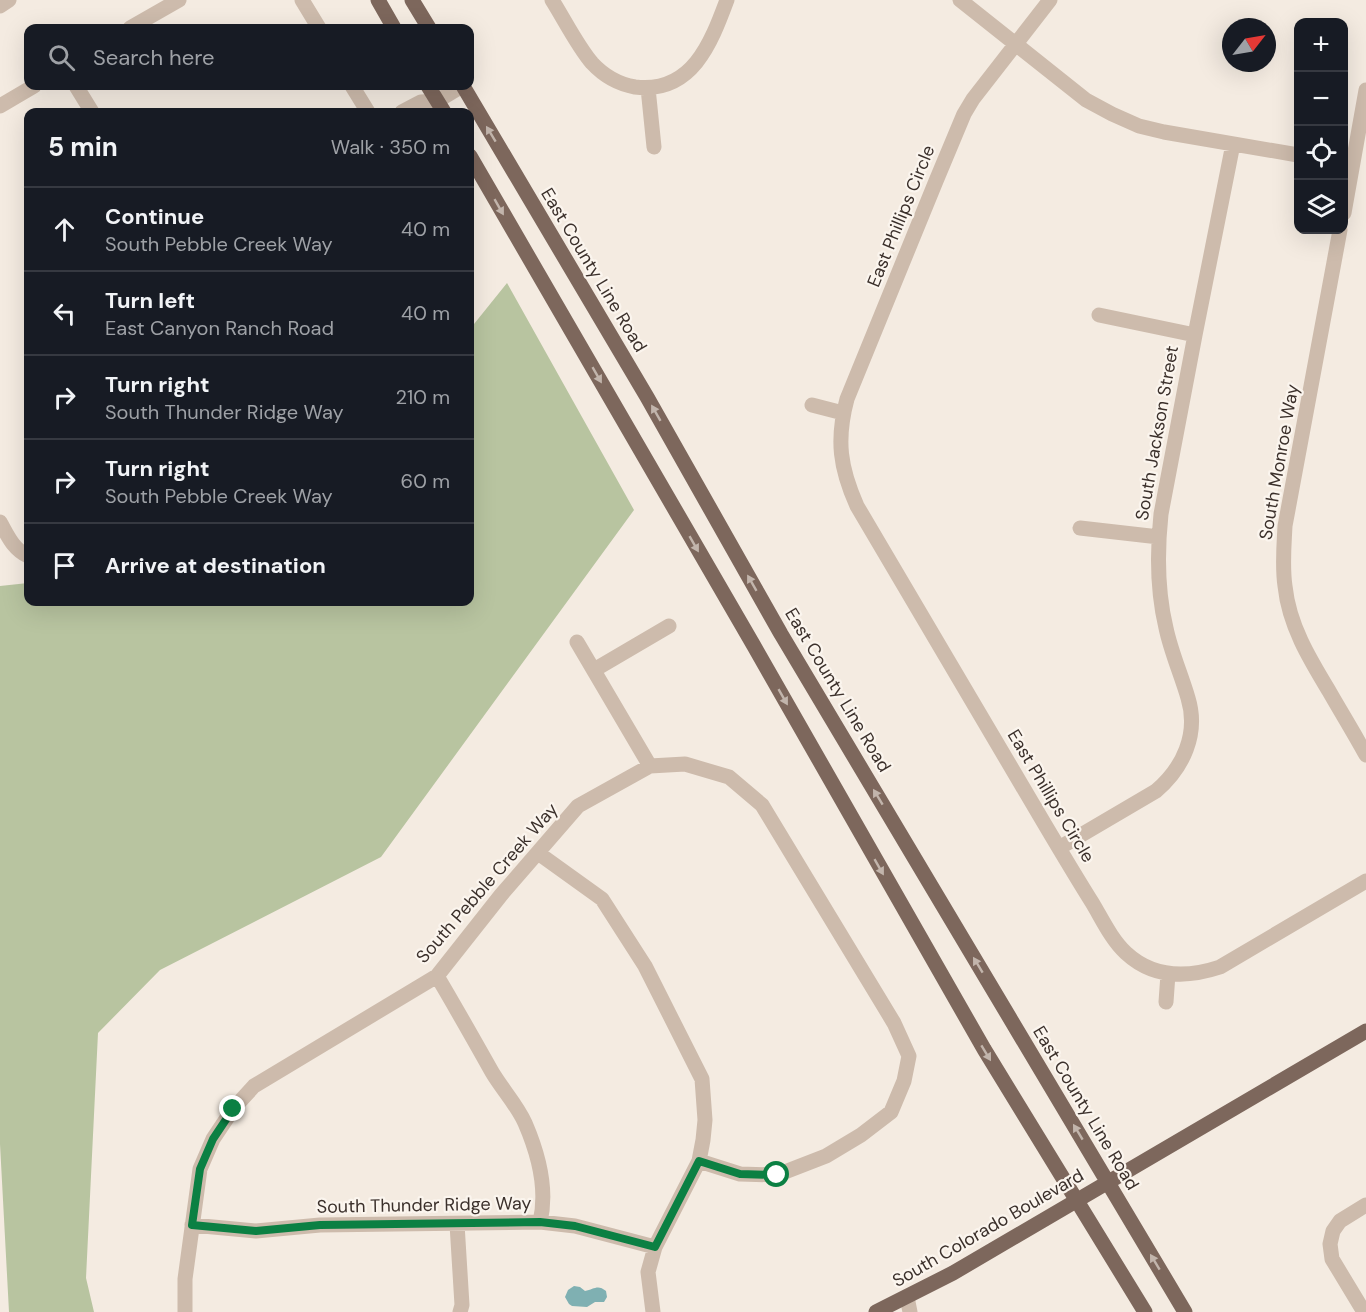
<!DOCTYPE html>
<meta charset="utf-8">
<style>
:root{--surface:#171b24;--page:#20242c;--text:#f1f3f6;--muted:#9ea1a6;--line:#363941}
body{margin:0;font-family:"DM Sans",sans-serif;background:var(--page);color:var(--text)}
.controls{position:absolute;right:18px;top:18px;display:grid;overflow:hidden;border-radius:12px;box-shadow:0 6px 24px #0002}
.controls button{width:54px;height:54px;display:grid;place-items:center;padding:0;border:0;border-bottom:2px solid var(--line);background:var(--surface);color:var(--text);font:30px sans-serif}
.compass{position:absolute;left:1222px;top:18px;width:54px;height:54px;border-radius:50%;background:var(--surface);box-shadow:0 6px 24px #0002;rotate:59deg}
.stop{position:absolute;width:18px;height:18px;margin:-14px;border:4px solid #0b8043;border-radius:50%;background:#fff}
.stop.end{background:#0b8043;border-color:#fff;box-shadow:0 2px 6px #0008}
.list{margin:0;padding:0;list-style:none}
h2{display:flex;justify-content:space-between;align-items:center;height:78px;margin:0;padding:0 24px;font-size:26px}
h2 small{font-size:20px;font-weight:400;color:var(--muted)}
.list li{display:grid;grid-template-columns:39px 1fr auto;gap:18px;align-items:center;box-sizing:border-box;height:84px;padding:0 24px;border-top:2px solid var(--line)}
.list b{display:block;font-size:22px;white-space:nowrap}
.list p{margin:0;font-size:20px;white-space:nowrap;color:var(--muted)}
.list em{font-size:20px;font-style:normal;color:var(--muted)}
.icon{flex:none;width:33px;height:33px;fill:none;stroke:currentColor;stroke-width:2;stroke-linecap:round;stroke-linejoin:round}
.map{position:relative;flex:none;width:1366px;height:1312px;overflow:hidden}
.search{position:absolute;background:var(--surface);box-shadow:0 6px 24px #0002;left:24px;top:24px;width:450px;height:66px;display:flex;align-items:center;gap:15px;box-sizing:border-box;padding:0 21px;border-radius:12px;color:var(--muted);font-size:22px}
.panel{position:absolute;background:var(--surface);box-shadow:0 6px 24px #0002;left:24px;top:108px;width:450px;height:498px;border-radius:12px}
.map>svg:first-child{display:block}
</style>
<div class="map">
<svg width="1366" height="1312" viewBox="0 0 1366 1312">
<rect width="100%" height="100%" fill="#f4ebe1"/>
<path fill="#b8c4a0" d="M507 283 634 510 381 857 160 970 98 1033 86 1278 94 1312H9L0 1144V586L28 583V602H470V329Z"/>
<path fill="#7fb0b2" d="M574 1286 580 1287 585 1291C594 1289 598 1284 606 1291L607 1297 604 1302H595L587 1307 572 1306 569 1304 565 1297 568 1290Z"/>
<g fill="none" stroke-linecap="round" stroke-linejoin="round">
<path stroke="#cdbbac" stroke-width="15" d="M302 0 319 28
M552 0C564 19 578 47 592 63 604 76 618 84 635 87 692 94 711 43 727 0
M960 0 1086 100 1112 114 1139 126 1164 132 1298 155
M1050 0 973 99 964 114 936 181 847 399C836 440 840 468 857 506 919 612 982 717 1044 823 1060 850 1076 877 1093 904 1103 921 1112 940 1126 953 1153 978 1187 978 1220 967L1366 881
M0 6 9 0
M130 28 179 0
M76 86 92 112
M352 86 368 112
M648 88 654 147
M0 106 34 86
M402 112 421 102 437 101
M429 112 437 101 462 86
M1344 213 1366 90
M1340 230 1285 526C1284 546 1282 566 1285 586 1289 625 1309 658 1329 691 1341 712 1354 733 1366 755
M1099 315 1195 335
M812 405 843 413
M0 522C8 536 13 549 28 556
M1080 528 1159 537
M577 642 650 766
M594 670 669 626
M1059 848 1156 791C1183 768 1199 734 1188 698 1181 674 1171 652 1166 628 1157 591 1157 552 1161 514L1195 335 1233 144
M538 853 602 899 645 966 702 1079 705 1120 703 1140 699 1161 655 1247 648 1272 653 1312
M437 976C456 1008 474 1040 492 1072 502 1089 517 1105 525 1123 538 1153 548 1189 540 1222
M1166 1002 1168 974
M457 1224 462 1305 460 1312
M192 1225 256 1231 320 1225 540 1222 575 1226 655 1247
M907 1297 910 1312
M185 1312V1279L200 1169 213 1139 233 1109 254 1086 437 976 501 895 578 806 650 766 685 764 729 777 762 805 894 1023 909 1056 904 1081 891 1112 861 1135 826 1156 777 1175 740 1174 699 1161
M1364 1312 1332 1259 1330 1244 1333 1231 1340 1221 1366 1205"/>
<path stroke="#7d675c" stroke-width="15" d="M378 0 394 28
M412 0 429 28
M428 86 444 112
M463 86 647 397 781 634 1185 1312
M470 156 754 646 984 1049 1145 1312
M876 1312 953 1273 1366 1031"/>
</g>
<defs><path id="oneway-solid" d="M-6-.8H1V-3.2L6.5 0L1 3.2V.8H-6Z" transform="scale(1.5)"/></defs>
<g fill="#c2b5ac">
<use href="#oneway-solid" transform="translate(491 134) rotate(-121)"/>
<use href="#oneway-solid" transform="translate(499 207) rotate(60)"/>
<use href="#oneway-solid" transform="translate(597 375) rotate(60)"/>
<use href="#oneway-solid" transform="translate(656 413) rotate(-120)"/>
<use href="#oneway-solid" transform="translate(694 544) rotate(60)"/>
<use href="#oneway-solid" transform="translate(752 583) rotate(-120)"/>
<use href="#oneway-solid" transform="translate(783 697) rotate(60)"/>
<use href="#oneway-solid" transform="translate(878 797) rotate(-121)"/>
<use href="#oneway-solid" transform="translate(879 867) rotate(60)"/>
<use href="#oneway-solid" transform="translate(978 965) rotate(-121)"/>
<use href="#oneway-solid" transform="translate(986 1053) rotate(59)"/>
<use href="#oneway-solid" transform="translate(1078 1132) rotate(-121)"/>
<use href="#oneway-solid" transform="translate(1155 1262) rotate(-121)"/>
</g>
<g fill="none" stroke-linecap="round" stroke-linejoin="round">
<path stroke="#0b8043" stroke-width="8" d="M233 1109 213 1139 200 1169 192 1225 256 1231 320 1225 540 1222 575 1226 655 1247 699 1161 740 1174 777 1175"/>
</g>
<g text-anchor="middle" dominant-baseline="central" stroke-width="4.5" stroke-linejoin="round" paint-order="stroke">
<g font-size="18" fill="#3b302b" stroke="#fbf5ee">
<text transform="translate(901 216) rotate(-68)">East Phillips Circle</text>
<text transform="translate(594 270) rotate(59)">East County Line Road</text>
<text transform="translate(1157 433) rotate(-80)">South Jackson Street</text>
<text transform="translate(1279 462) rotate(-80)">South Monroe Way</text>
<text transform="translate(838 690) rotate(59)">East County Line Road</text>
<text transform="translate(1051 796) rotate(59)">East Phillips Circle</text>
<text transform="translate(487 883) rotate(-49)">South Pebble Creek Way</text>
<text transform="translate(1086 1108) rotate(59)">East County Line Road</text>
<text transform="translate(424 1205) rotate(-1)">South Thunder Ridge Way</text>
<text transform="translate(988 1228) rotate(-30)">South Colorado Boulevard</text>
</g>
</g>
</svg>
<div class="controls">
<button>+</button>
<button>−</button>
<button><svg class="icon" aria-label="locate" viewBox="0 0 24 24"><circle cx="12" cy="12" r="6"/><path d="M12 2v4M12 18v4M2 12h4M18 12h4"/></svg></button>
<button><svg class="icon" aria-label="layers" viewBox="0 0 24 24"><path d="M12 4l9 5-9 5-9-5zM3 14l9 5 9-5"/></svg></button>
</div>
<svg class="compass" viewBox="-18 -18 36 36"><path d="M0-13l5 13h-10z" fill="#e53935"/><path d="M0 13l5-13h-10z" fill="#9ea1a6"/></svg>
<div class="stop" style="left:777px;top:1175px"></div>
<div class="stop end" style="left:233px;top:1109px"></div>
<div class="search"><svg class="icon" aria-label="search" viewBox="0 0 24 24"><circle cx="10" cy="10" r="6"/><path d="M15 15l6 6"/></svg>Search here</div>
<section class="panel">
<h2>5 min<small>Walk · 350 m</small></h2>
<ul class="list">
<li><svg class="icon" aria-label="ahead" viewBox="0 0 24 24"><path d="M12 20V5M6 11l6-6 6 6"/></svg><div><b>Continue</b><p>South Pebble Creek Way</p></div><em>40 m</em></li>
<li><svg class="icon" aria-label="left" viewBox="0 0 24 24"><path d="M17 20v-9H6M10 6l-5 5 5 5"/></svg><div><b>Turn left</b><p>East Canyon Ranch Road</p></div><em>40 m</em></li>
<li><svg class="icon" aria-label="right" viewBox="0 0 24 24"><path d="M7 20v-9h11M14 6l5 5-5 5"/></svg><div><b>Turn right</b><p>South Thunder Ridge Way</p></div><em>210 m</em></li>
<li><svg class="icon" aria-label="right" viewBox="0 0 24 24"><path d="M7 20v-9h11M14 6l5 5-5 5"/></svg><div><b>Turn right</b><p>South Pebble Creek Way</p></div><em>60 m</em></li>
<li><svg class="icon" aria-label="arrive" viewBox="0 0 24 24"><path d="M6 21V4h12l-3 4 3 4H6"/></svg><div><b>Arrive at destination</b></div></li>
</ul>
</section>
</div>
